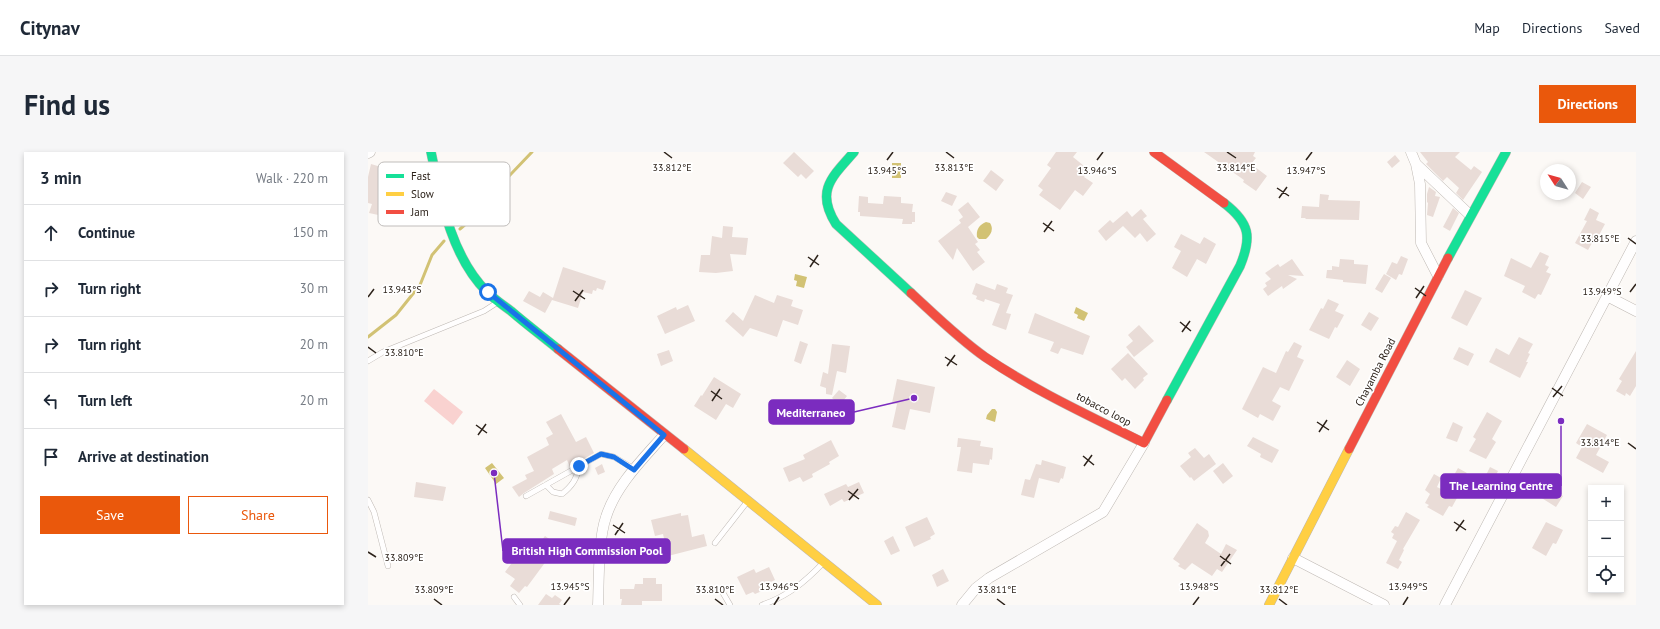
<!DOCTYPE html>
<meta charset="utf-8">
<style>
:root{--surface:#fff;--page:#f6f6f7;--text:#1f2937;--muted:#747a83;--line:#e0e1e3;--accent:#ea580c}
body{margin:0;font-family:"PT Sans",sans-serif;background:var(--page);color:var(--text)}
.controls{position:absolute;right:12px;bottom:12px;display:grid;overflow:hidden;border-radius:0px;box-shadow:0 2px 6px #0003}
.controls button{width:36px;height:36px;display:grid;place-items:center;padding:0;border:0;border-bottom:1px solid var(--line);background:var(--surface);color:var(--text);font:20px sans-serif}
.compass{position:absolute;left:1172px;top:12px;width:36px;height:36px;border-radius:50%;background:var(--surface);box-shadow:0 2px 6px #0003;rotate:306deg}
.stop{position:absolute;width:12px;height:12px;margin:-9px;border:3px solid #1a73e8;border-radius:50%;background:#fff}
.stop.end{background:#1a73e8;border-color:#fff;box-shadow:0 1px 4px #0008}
.list{margin:0;padding:0;list-style:none}
h2{display:flex;justify-content:space-between;align-items:center;height:52px;margin:0;padding:0 16px;font-size:17px}
h2 small{font-size:13px;font-weight:400;color:var(--muted)}
.list li{display:grid;grid-template-columns:26px 1fr auto;gap:12px;align-items:center;box-sizing:border-box;height:56px;padding:0 16px;border-top:1px solid var(--line)}
.list b{display:block;font-size:15px;white-space:nowrap}
.list em{font-size:13px;font-style:normal;color:var(--muted)}
.actions{display:flex;gap:8px;padding:12px 16px}
.actions a{flex:1;padding:9px 0;border:1px solid var(--accent);border-radius:0px;text-align:center;font-size:14px;color:var(--accent)}
.actions .main{background:var(--accent);color:#fff}
.icon{flex:none;width:22px;height:22px;fill:none;stroke:currentColor;stroke-width:2;stroke-linecap:round;stroke-linejoin:round}
.map{position:relative;flex:none;width:1268px;height:453px;overflow:hidden;border-radius:0px}
header{display:flex;align-items:center;gap:24px;box-sizing:border-box;height:56px;padding:0 20px;background:var(--surface);border-bottom:1px solid var(--line)}
header strong{font-size:19px}
nav{display:flex;gap:22px;margin-inline-start:auto;font-size:14px}
.intro{display:flex;align-items:center;justify-content:space-between;box-sizing:border-box;height:96px;padding:0 24px}
h1{margin:0;font-size:28px}
.button{padding:10px 18px;border-radius:0px;background:var(--accent);color:#fff;font-size:14px;font-weight:700}
main{display:flex;gap:24px;padding:0 24px}
aside{flex:1;background:var(--surface);border-radius:0px;box-shadow:0 2px 6px #0003}
.map>svg:first-child{display:block}
</style>
<header>
<strong>Citynav</strong>
<nav><a>Map</a><a>Directions</a><a>Saved</a></nav>
</header>
<div class="intro"><h1>Find us</h1><a class="button">Directions</a></div>
<main>
<aside>
<h2>3 min<small>Walk · 220 m</small></h2>
<ul class="list">
<li><svg class="icon" aria-label="ahead" viewBox="0 0 24 24"><path d="M12 20V5M6 11l6-6 6 6"/></svg><div><b>Continue</b></div><em>150 m</em></li>
<li><svg class="icon" aria-label="right" viewBox="0 0 24 24"><path d="M7 20v-9h11M14 6l5 5-5 5"/></svg><div><b>Turn right</b></div><em>30 m</em></li>
<li><svg class="icon" aria-label="right" viewBox="0 0 24 24"><path d="M7 20v-9h11M14 6l5 5-5 5"/></svg><div><b>Turn right</b></div><em>20 m</em></li>
<li><svg class="icon" aria-label="left" viewBox="0 0 24 24"><path d="M17 20v-9H6M10 6l-5 5 5 5"/></svg><div><b>Turn left</b></div><em>20 m</em></li>
<li><svg class="icon" aria-label="arrive" viewBox="0 0 24 24"><path d="M6 21V4h12l-3 4 3 4H6"/></svg><div><b>Arrive at destination</b></div></li>
</ul>
<div class="actions"><a class="main">Save</a><a>Share</a></div>
</aside>
<div class="map">
<svg width="1268" height="453" viewBox="0 0 1268 453">
<rect width="100%" height="100%" fill="#fcf9f6"/>
<path fill="#f9d2d0" d="M66 237 95 260 85 273 56 249Z"/>
<path fill="#d2c274" d="M524 11H533V26H524Z
M618 70 622 71C626 77 623 83 618 87H611L609 85C608 78 611 73 618 70Z
M427 122 439 125 436 136 428 134 429 129 426 128Z
M708 155 720 161 716 169 709 166 710 163 706 161Z
M624 257H627L629 260 627 270 618 267 619 263Z
M124 311 136 326 128 332 117 316Z"/>
<g fill="none" stroke-linecap="round" stroke-linejoin="round">
<path stroke="#d2c274" stroke-width="3" d="M92 77 107 64 119 47 164 0
M0 185 28 163 52 133 64 103 76 89"/>
</g>
<path fill="#e9dcd7" d="M426 0 446 19 438 27 433 22 430 25 415 11Z
M688 0H709L705 5 721 18 716 25 725 31 715 44 707 38 692 58 671 43 675 38 670 34 683 16 679 13Z
M836 0H887L885 4 888 6 883 12 899 24 888 39 875 30 876 28Z
M1052 0H1092L1087 5 1103 18 1106 14 1114 20 1095 48 1088 41 1091 36 1079 25 1075 29 1058 12 1060 10Z
M1027 3 1032 9 1024 16 1019 10Z
M3 12 23 18 18 40 24 42 21 54 17 53 15 64 1 61 4 52 0 51V25Z
M623 18 636 28 628 39 615 29Z
M1214 30 1223 35 1215 47 1207 41Z
M1061 35 1068 40 1067 44 1072 45 1065 65 1059 63 1060 51 1059 50V42Z
M578 40 589 44 584 54 573 49Z
M952 42 961 43 960 48 992 49 991 68 937 67 938 66H933L934 54 951 55Z
M491 44 500 45V51L515 52 516 44 533 45V51L545 52 544 60H547V70H544V72H534L535 67 492 64V60H490Z
M600 50 612 65 600 75 610 90 607 92 612 98 609 100 617 110 605 119 589 96 585 108 570 89 593 71 591 68 595 65 590 58Z
M1085 56 1091 61 1082 79 1075 75Z
M1222 56 1231 61 1228 68 1237 72 1230 85 1228 84 1220 98 1207 91 1219 69 1216 68Z
M773 57 779 64 775 67 788 82 779 90 772 81 767 86 755 74 738 89 730 79 742 68 745 71 759 59 764 65Z
M355 74 365 75 364 85 380 86 378 103 362 102 365 119 348 121 331 120 333 103H342L344 84 354 86Z
M813 82 832 92 836 85 848 92 838 112 829 107 819 125 804 116 813 99 806 95Z
M1172 100 1181 104 1177 113 1181 115 1178 120 1183 122 1173 143 1170 142 1167 147 1154 140 1157 134 1136 124 1143 106 1163 116Z
M1033 104 1040 107 1034 123 1031 122 1028 128 1018 122 1024 110 1029 112Z
M924 107 936 124 920 123 929 127 915 137 914 134 900 144 895 137 899 134 897 131 903 127 897 121 910 112 912 115Z
M972 107 986 108V112L1000 113 998 132 975 130V128L958 126 959 118H964V114L971 115Z
M195 115 238 129 235 138 229 136 228 139 225 138 224 142 215 140 210 156 184 148 177 161 155 149 161 139 172 145 175 140 185 146Z
M1016 122 1023 126 1014 141 1007 137Z
M608 131 627 138 629 132 640 136 638 141 645 143 638 161 643 162 638 178 624 173 632 152 617 147 616 150 608 147 609 144 604 142Z
M1097 138 1114 146 1099 174 1083 166Z
M387 143 406 151 409 143 425 148 423 154 435 158 430 173 415 168 409 185 382 176 375 185 357 169 365 160 375 169Z
M960 147 971 152 967 159 976 163 969 176 967 175 961 187 941 178 953 156 955 157Z
M320 153 327 169 297 182 289 164 308 155 309 158Z
M1001 160 1011 166 1003 179 993 173Z
M667 161 722 184 715 203 693 196 690 202 682 199 686 190 660 181Z
M771 173 786 189 766 205 758 195 765 189 760 183Z
M1151 185 1165 192 1160 201 1162 202 1158 210H1160L1152 226 1121 210 1128 196 1141 203Z
M432 189 440 192 433 212 426 209Z
M926 190 934 194 929 205 936 208 921 239 912 235 904 249 913 254 905 269 892 262 890 266 874 257 895 215 908 221 918 199 920 200Z
M464 192 482 194 478 221 469 219 464 243 458 242V236L452 234 455 220 460 222Z
M1091 195 1106 202 1100 214 1085 207Z
M301 198 305 209 293 214 289 202Z
M1268 199V234L1262 244 1258 241 1257 244 1248 239 1254 229 1251 227Z
M760 201 780 222 775 226 776 228 767 237 757 226 754 229 743 217Z
M979 208 992 217 982 234 968 225Z
M346 225 373 242 365 256 358 252 348 268 326 254 333 243 334 244Z
M529 227 567 235 562 261 542 257 537 278 524 275 529 252 524 251Z
M471 238 479 244 472 253 464 246Z
M1119 260 1134 269 1124 287 1128 290 1118 307 1101 299 1108 287 1105 285Z
M193 262 208 290 218 285 226 301 202 315 199 308 184 317 186 322 156 341 151 345 144 335 159 327 157 323 166 319 159 305 181 293 178 286 185 282 178 270Z
M1085 270 1095 275 1089 290 1078 286Z
M1219 272 1239 283 1228 303 1241 310 1235 321 1208 306 1214 295 1208 291Z
M885 285 911 298 904 311 892 305 893 302 879 294Z
M590 286 613 289 612 294 625 296 624 308 622 307 621 313 605 311 604 321 589 319 593 295H589Z
M463 288 471 304 461 310 462 312 444 322 445 325 435 330 432 325 421 330 415 316 437 307 435 303Z
M827 296 836 306 841 302 848 312 826 329 823 325 822 326 812 314 823 305 820 301Z
M674 308 698 315 695 327 693 326 691 331 671 326 666 346 653 343 657 327 662 328 668 312 673 313Z
M855 311 865 324 855 332 845 319Z
M234 312 237 320 230 323 227 316Z
M1122 315 1130 319 1124 331 1116 327Z
M1090 316 1099 321 1095 326 1097 327 1092 336 1094 337 1084 355 1081 354 1075 364 1059 355 1061 353 1057 351 1062 342 1057 338 1066 322 1073 326 1069 335 1077 339Z
M48 330 78 335 75 349 46 345Z
M491 330 496 341 476 350 474 347 462 354 456 342 478 332 480 335Z
M1179 334 1195 344 1188 355 1172 345Z
M182 359 209 366 207 374 180 367Z
M1038 360 1052 368 1035 397 1036 398 1031 408 1034 410 1030 417 1018 411 1029 389 1024 386 1026 382 1023 380 1027 374 1030 375Z
M313 361V364L320 363 324 385 336 382 339 394 300 404 295 382 287 384 283 368Z
M559 365 567 382 562 385 563 387 546 395 537 375Z
M1178 370 1195 378 1188 392 1185 391 1178 404 1164 396Z
M829 371 840 379 841 384 837 391 853 402 858 392 869 398 854 420 849 417 844 424 824 411 817 418 810 414 812 412 805 407Z
M177 384 190 393 159 435 157 434 151 441 142 434 147 427 137 420 155 396 163 402Z
M525 384 532 399 523 403 516 389Z
M401 415 407 428 392 435 394 439 387 442 385 440 378 443 369 425 386 417 388 421Z
M575 417 581 429 569 435 564 423Z
M275 426H288V432H294V449H274V453H253L254 447H252V437H266L267 432H275Z
M178 442 184 446 187 443 194 448 191 452 193 453H170Z"/>
<g fill="none" stroke-linecap="round" stroke-linejoin="round">
<defs>
<path id="lane" d="M0 209 15 200 116 159 130 150
M178 333 185 340 194 342C204 334 209 327 211 314
M158 344 233 302 246 305 266 317
M0 348 6 360 20 414
M347 391 379 350
M234 392 290 397
M355 441 362 453
M146 445 152 453
M394 453C420 444 437 430 456 410"/>
<path id="street" d="M1043 0 1048 12 1052 32 1053 91 1070 124
M0 1 2 0
M1048 12 1102 63
M1239 144 1268 159
M925 406 1016 453
M230 453C231 428 230 388 238 365 248 333 275 307 296 283
M594 453 608 436 621 426 735 360 776 291
M1077 453 1268 89"/>
<path id="fast" d="M63 0C73 48 83 104 119 140 126 147 135 153 143 159 158 172 174 184 190 197
M486 0C464 25 447 39 468 72L543 141
M1080 106 1138 0
M799 248 872 114C884 85 882 71 856 51"/>
<path id="slow" d="M316 297 509 453
M901 453 981 297"/>
<path id="jam" d="M786 0 856 51
M543 141C567 163 590 186 617 205 667 239 722 264 776 291L799 248
M190 197 316 297
M981 297 1080 106"/>
</defs>
<use href="#lane" stroke="#beb8b3" stroke-width="6"/>
<use href="#street" stroke="#beb8b3" stroke-width="11"/>
<use href="#fast" stroke="#beb8b3" stroke-width="10"/>
<use href="#slow" stroke="#beb8b3" stroke-width="10"/>
<use href="#jam" stroke="#beb8b3" stroke-width="10"/>
<use href="#lane" stroke="#fffefe" stroke-width="5"/>
<use href="#street" stroke="#fffefe" stroke-width="10"/>
<use href="#fast" stroke="#16e098" stroke-width="9"/>
<use href="#slow" stroke="#ffcf43" stroke-width="9"/>
<use href="#jam" stroke="#f24e42" stroke-width="9"/>
</g>
<g fill="none" stroke-linecap="round" stroke-linejoin="round">
<path stroke="#1a73e8" stroke-width="5" d="M120 140 296 283 266 318 246 305 233 302 211 314"/>
</g>
<path fill="none" stroke="#2d231b" stroke-width="1.5" d="M296 0 304 6M578 0 586 6M859 0 868 6M519 8 525 0M729 8 735 0M938 8 944 0M909 36 921 44M911 46 919 35M675 71 686 79M676 80 684 69M1260 86 1268 92M440 105 451 113M442 115 450 103M1047 136 1058 144M205 139 217 147M1262 140 1268 132M0 145 6 137M1048 146 1056 134M207 149 215 138M812 170 823 179M814 180 822 169M0 195 8 201M577 205 589 213M579 214 587 203M1184 236 1195 244M343 239 354 247M1185 245 1194 234M344 249 352 237M949 270 961 278M108 273 119 281M951 280 959 268M110 283 118 272M1260 291 1268 297M715 304 726 313M716 314 724 303M480 339 491 347M481 348 490 337M1086 370 1098 378M245 373 257 381M1088 379 1096 368M247 383 255 371M0 400 8 405M852 404 863 412M853 414 862 402M66 447 74 453M347 447 355 453M629 447 637 453M911 447 919 453M196 453 202 445M406 453 411 445M825 453 831 445M1035 453 1040 445"/>
<g text-anchor="middle" dominant-baseline="central" stroke-width="3.5" stroke-linejoin="round" paint-order="stroke">
<g font-size="11" fill="#2d231b" stroke="#fff">
<text transform="translate(1007 220) rotate(-63)">Chayamba Road</text>
<text transform="translate(736 257) rotate(28)">tobacco loop</text>
</g>
</g>
<rect x="10" y="10" width="132" height="64" rx="6" fill="#fff" stroke="#c0bdbb" stroke-width="1"/>
<rect x="18" y="22" width="18" height="4" fill="#16e098"/>
<rect x="18" y="40" width="18" height="4" fill="#ffcf43"/>
<rect x="18" y="58" width="18" height="4" fill="#f24e42"/>
<g font-size="11" fill="#2d231b">
<text x="43" y="28">Fast</text>
<text x="43" y="46">Slow</text>
<text x="43" y="64">Jam</text>
</g>
<g font-size="10" text-anchor="middle" fill="#2d231b" stroke="#fff" stroke-width="3.5" stroke-linejoin="round" paint-order="stroke">
<text x="586" y="19">33.813°E</text>
<text x="304" y="19">33.812°E</text>
<text x="868" y="19">33.814°E</text>
<text x="519" y="22">13.945°S</text>
<text x="729" y="22">13.946°S</text>
<text x="938" y="22">13.947°S</text>
<text x="1232" y="90">33.815°E</text>
<text x="34" y="141">13.943°S</text>
<text x="1234" y="143">13.949°S</text>
<text x="36" y="204">33.810°E</text>
<text x="1232" y="294">33.814°E</text>
<text x="36" y="409">33.809°E</text>
<text x="202" y="438">13.945°S</text>
<text x="411" y="438">13.946°S</text>
<text x="831" y="438">13.948°S</text>
<text x="1040" y="438">13.949°S</text>
<text x="66" y="441">33.809°E</text>
<text x="347" y="441">33.810°E</text>
<text x="629" y="441">33.811°E</text>
<text x="911" y="441">33.812°E</text>
</g>
<path fill="none" stroke="#7b2cbf" stroke-width="1.5" d="M546 246L486 260M1193 269L1193 334M126 321L135 399"/>
<g fill="#7b2cbf" stroke="#fff" stroke-width="1.5">
<circle cx="546" cy="246" r="4"/>
<circle cx="1193" cy="269" r="4"/>
<circle cx="126" cy="321" r="4"/>
</g>
<g fill="#7b2cbf" stroke="#7b2cbf" stroke-width="1.5">
<rect x="401" y="248" width="85" height="24" rx="4"/>
<rect x="1073" y="322" width="120" height="24" rx="4"/>
<rect x="135" y="387" width="167" height="24" rx="4"/>
</g>
<g font-size="12" text-anchor="middle" font-weight="bold" fill="#fff">
<text x="443" y="265">Mediterraneo</text>
<text x="1133" y="338">The Learning Centre</text>
<text x="219" y="403">British High Commission Pool</text>
</g>
</svg>
<div class="controls">
<button>+</button>
<button>−</button>
<button><svg class="icon" aria-label="locate" viewBox="0 0 24 24"><circle cx="12" cy="12" r="6"/><path d="M12 2v4M12 18v4M2 12h4M18 12h4"/></svg></button>
</div>
<svg class="compass" viewBox="-18 -18 36 36"><path d="M0-13l5 13h-10z" fill="#e53935"/><path d="M0 13l5-13h-10z" fill="#747a83"/></svg>
<div class="stop" style="left:120px;top:140px"></div>
<div class="stop end" style="left:211px;top:314px"></div>
</div>
</main>
